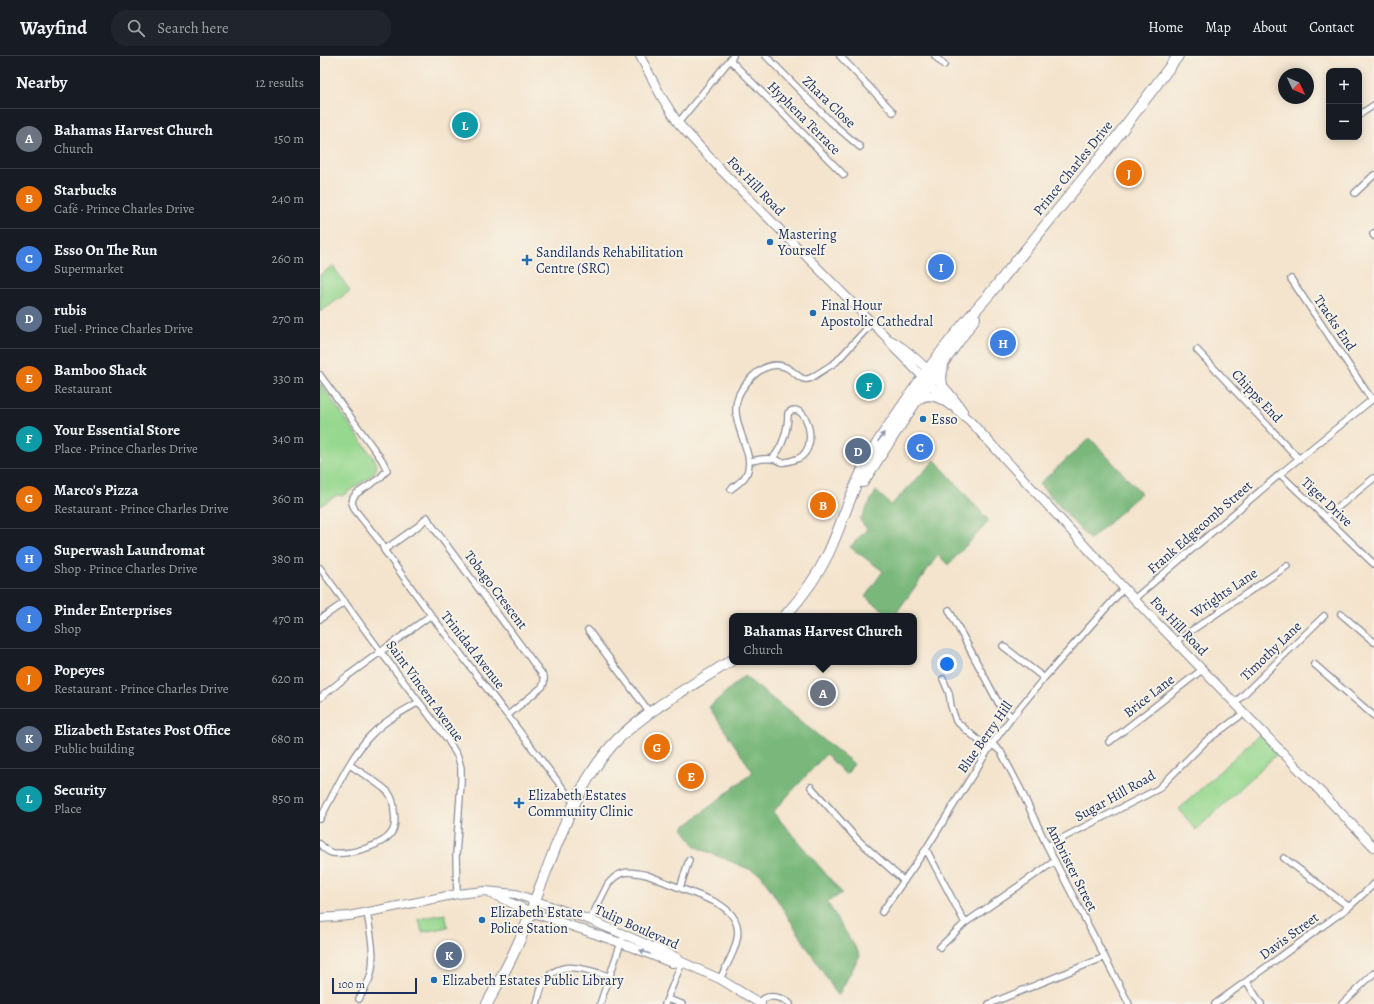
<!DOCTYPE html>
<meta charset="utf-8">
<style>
:root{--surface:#171b24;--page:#20242c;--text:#f1f3f6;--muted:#9ea1a6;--line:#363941;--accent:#1f6fb2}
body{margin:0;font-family:Alegreya,serif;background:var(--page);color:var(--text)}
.controls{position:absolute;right:12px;top:12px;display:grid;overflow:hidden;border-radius:8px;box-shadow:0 2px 10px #0003}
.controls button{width:36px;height:36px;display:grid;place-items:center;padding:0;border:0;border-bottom:1px solid var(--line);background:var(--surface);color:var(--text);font:20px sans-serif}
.compass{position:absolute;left:958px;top:12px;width:36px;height:36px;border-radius:50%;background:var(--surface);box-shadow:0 2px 10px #0003;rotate:134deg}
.scale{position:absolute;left:12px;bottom:10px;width:85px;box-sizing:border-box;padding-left:4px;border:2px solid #1b2f5e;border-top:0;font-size:11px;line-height:14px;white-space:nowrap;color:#1b2f5e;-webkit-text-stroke:3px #f7f3e8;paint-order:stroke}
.you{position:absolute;left:627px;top:608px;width:14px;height:14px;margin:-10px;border:3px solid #fff;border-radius:50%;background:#1a73e8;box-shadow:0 0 0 6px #1a73e833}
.badge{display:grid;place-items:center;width:26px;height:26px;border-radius:50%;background:var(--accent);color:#fff;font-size:13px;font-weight:700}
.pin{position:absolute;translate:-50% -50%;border:2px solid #fff;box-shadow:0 1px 4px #0006}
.popup{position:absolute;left:409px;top:557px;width:188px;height:52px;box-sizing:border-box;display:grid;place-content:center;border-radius:8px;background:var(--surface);filter:drop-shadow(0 1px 3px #0005);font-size:13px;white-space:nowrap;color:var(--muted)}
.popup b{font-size:15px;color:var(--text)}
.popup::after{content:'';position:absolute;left:50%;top:100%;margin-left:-8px;border:8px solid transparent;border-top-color:var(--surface)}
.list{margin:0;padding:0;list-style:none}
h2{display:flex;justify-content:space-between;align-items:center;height:52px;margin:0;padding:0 16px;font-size:17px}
h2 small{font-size:13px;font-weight:400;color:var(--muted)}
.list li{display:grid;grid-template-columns:26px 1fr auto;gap:12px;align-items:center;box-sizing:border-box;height:60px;padding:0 16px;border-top:1px solid var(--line)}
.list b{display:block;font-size:15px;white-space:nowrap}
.list p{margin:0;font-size:13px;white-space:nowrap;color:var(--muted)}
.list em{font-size:13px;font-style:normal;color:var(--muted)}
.icon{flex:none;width:22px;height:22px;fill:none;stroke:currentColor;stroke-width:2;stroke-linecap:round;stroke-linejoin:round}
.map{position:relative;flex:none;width:1054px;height:948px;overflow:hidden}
header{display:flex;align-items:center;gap:24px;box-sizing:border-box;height:56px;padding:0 20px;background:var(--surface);border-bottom:1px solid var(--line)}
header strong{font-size:19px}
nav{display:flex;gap:22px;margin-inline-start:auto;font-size:14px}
.search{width:280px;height:36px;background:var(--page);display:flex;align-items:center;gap:10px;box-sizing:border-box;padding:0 14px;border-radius:16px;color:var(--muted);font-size:15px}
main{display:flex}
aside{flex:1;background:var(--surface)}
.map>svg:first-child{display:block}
</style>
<header>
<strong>Wayfind</strong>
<div class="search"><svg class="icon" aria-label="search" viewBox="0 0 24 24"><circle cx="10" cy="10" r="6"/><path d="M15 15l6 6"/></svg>Search here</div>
<nav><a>Home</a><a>Map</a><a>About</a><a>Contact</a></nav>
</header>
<main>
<aside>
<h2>Nearby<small>12 results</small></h2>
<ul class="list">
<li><span class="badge" style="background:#6b7280">A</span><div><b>Bahamas Harvest Church</b><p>Church</p></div><em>150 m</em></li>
<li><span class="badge" style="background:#e8710a">B</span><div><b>Starbucks</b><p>Café · Prince Charles Drive</p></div><em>240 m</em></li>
<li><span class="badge" style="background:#3f7fe0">C</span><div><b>Esso On The Run</b><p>Supermarket</p></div><em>260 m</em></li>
<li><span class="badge" style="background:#5c6f8a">D</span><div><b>rubis</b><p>Fuel · Prince Charles Drive</p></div><em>270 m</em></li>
<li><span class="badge" style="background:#e8710a">E</span><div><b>Bamboo Shack</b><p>Restaurant</p></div><em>330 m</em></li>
<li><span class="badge" style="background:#0f9aa8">F</span><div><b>Your Essential Store</b><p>Place · Prince Charles Drive</p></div><em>340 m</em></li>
<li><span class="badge" style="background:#e8710a">G</span><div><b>Marco's Pizza</b><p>Restaurant · Prince Charles Drive</p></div><em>360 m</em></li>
<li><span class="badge" style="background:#3f7fe0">H</span><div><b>Superwash Laundromat</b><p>Shop · Prince Charles Drive</p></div><em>380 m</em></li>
<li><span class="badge" style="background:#3f7fe0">I</span><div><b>Pinder Enterprises</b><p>Shop</p></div><em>470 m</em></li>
<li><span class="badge" style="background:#e8710a">J</span><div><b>Popeyes</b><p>Restaurant · Prince Charles Drive</p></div><em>620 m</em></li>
<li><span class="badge" style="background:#5c6f8a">K</span><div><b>Elizabeth Estates Post Office</b><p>Public building</p></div><em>680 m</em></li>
<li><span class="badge" style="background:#0f9aa8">L</span><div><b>Security</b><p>Place</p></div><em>850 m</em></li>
</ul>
</aside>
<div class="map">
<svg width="1054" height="948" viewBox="0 0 1054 948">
<rect width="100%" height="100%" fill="#f7f3e8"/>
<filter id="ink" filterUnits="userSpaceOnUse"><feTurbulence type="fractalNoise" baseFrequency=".025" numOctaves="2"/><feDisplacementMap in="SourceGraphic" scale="8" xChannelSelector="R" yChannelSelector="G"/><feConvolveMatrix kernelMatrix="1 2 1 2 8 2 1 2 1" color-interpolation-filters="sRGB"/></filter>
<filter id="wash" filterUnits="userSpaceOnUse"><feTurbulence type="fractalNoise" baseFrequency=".012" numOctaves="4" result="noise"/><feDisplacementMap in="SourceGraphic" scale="16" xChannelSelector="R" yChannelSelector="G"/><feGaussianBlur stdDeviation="0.9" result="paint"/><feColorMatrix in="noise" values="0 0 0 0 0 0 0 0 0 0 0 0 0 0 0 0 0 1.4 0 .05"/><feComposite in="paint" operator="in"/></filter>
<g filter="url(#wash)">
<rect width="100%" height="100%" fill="#f4e4cd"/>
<path fill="#97d88f" stroke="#598476" d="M13 210 30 235 0 256V219Z
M0 327 55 404C58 410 57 414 52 419L22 440 17 439 0 450Z
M940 678 957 698 876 774 859 753Z
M125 858 128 871 102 876 99 863Z"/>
<path fill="#79b87a" stroke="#4a746c" d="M770 382 821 437 770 484 719 428Z
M615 404 669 465 628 509 618 499 574 560H572L545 541 563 515 530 491 547 473 540 464 556 435 571 449Z
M424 620 534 708 526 719 506 698 453 756 522 837 507 846 540 899 518 940 441 818 376 791 363 772 433 716 389 651Z"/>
</g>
<g filter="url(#ink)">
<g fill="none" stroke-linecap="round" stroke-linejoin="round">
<defs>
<path id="street" d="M446 0 511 66 540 91
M520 0 573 56
M615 0 624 9
M410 4 524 119
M1039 59 1054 49
M358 67 413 0
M1035 137 1054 119
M1054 177 1053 178 1054 180
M971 223 1052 344
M877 294 979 403
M0 319 62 404 67 414 60 422 36 438 33 442 32 447 35 454 62 488 64 494 111 559 254 747
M430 405C437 404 445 402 452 403 455 403 458 405 461 406 466 407 474 404 479 402 501 390 485 342 468 357 468 373 463 391 452 403
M960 418 1054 508
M411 433C416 429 423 425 426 419 439 396 402 363 422 333 433 317 452 300 472 315 478 319 482 326 491 322L516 306 552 267
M1006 461 1054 422
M64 494 101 468 107 461 111 468 224 621V627L222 631 188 659
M0 512 61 596 128 684 138 701 141 712V726L136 799 137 838
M814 543 960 418 1054 342
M629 554 680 650 692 661
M1021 558 1054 586
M0 563 25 546
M268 574 330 657
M856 585 967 510
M683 590 724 622
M994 608 1054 660
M623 623 629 637 631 650 636 665 658 684 672 688 681 696 700 732 727 790 809 948
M0 642 26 621 111 559
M915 647 1004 560
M789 686 883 613
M491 731 537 783 584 825
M0 763C15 736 31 698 53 677 66 664 83 655 99 646
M0 788C4 792 6 795 12 797 28 799 66 790 73 774 75 769 75 761 74 756 74 749 72 741 68 736 59 727 41 717 30 709
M727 790 838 733 886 685 924 657
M606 793 645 867 735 805
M964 802 1029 851
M360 832 369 804
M562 856 606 793 672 688 692 661 724 622 804 532
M270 864 288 828C300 813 310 815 327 819L393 845C434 865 415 892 400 923
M620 891 645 867
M927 926 941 948
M39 943C42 937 46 930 49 924 57 904 50 876 47 856
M347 943 362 948
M440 947C440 946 444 942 445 942 452 939 465 942 470 948
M217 948C219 941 220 933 224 927 238 901 268 914 289 920
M280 948 302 884
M345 948 362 906
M669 948 785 901
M895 948 1029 851 1054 828
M1022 948 1054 917"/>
<path id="secondary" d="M320 0 341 40 358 67 403 116 568 283 575 293 631 349 650 365 814 543 1054 791
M568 283C592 294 628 333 643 355
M172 838 211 856 301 887 352 907 362 906
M0 862 29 860 137 838 165 835 196 838 270 864 356 901 362 906 400 923 441 948"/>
<path id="highway" d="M622 329 621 321 623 309
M596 345C607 334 621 341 631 349
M543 426 596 345 655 262
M465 560C482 541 497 521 508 498 521 470 530 439 544 411 553 391 567 373 579 355 606 315 635 276 668 240L793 86 858 0
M167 948C185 915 204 880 215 844 236 791 257 725 297 684 329 652 374 629 412 604"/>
</defs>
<use href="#street" stroke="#888a96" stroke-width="8"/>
<use href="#secondary" stroke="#888a96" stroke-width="10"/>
<use href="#highway" stroke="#888a96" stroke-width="12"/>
<use href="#street" stroke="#fff" stroke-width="5.5"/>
<use href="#secondary" stroke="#fff" stroke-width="8"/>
<use href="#highway" stroke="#fff" stroke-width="10"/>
</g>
<defs><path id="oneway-solid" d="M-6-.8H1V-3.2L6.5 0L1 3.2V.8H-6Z"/></defs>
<g fill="#8d97ae">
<use href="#oneway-solid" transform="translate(561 381) rotate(-55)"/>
<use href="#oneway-solid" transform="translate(325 896) rotate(-159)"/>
</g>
</g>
<g fill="#1f6fb2" stroke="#f7f3e8" stroke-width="1.5">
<circle cx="450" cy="186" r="4"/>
<path d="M205 198h4v4h4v4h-4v4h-4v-4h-4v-4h4z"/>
<circle cx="493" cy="257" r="4"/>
<circle cx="603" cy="363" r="4"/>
<path d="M197 741h4v4h4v4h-4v4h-4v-4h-4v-4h4z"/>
<circle cx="162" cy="864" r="4"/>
<circle cx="114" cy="924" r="4"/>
</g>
<g text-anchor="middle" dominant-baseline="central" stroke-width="4" stroke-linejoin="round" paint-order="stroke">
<g font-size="14" fill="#1b2f5e" stroke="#f7f3e8">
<text transform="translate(509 46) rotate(44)">Zhara Close</text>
<text transform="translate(484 62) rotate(45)">Hyphena Terrace</text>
<text transform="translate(753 112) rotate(-51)">Prince Charles Drive</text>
<text transform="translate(436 130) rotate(46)">Fox Hill Road</text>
<text transform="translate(1015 267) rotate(56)">Tracks End</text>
<text transform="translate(937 340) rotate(47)">Chipps End</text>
<text transform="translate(1007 446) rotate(44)">Tiger Drive</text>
<text transform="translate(880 471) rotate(-41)">Frank Edgecomb Street</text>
<text transform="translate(176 534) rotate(53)">Tobago Crescent</text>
<text transform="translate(904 537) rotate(-34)">Wrights Lane</text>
<text transform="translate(859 570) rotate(46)">Fox Hill Road</text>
<text transform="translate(153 594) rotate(52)">Trinidad Avenue</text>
<text transform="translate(951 595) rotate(-44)">Timothy Lane</text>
<text transform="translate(105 635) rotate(54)">Saint Vincent Avenue</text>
<text transform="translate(829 640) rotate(-38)">Brice Lane</text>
<text transform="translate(665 681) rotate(-55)">Blue Berry Hill</text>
<text transform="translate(795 740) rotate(-29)">Sugar Hill Road</text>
<text transform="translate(752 812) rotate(63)">Ambrister Street</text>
<text transform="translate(317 871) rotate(24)">Tulip Boulevard</text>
<text transform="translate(969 880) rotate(-36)">Davis Street</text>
</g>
<g font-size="14" fill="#1b2f5e" stroke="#f7f3e8" text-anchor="start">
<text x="458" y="178">Mastering<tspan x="458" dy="16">Yourself</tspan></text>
<text x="216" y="196">Sandilands Rehabilitation<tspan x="216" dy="16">Centre (SRC)</tspan></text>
<text x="501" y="249">Final Hour<tspan x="501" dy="16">Apostolic Cathedral</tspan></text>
<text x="611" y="363">Esso</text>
<text x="208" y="739">Elizabeth Estates<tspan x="208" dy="16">Community Clinic</tspan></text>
<text x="170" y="856">Elizabeth Estate<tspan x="170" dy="16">Police Station</tspan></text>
<text x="122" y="924">Elizabeth Estates Public Library</text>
</g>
</g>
</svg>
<div class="controls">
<button>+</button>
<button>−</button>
</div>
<svg class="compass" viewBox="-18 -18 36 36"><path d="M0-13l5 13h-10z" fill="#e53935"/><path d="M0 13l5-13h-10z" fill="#9ea1a6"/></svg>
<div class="scale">100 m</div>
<div class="you"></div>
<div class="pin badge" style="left:503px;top:637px;background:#6b7280">A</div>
<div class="popup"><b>Bahamas Harvest Church</b>Church</div>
<div class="pin badge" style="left:503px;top:449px;background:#e8710a">B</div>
<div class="pin badge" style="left:600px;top:391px;background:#3f7fe0">C</div>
<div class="pin badge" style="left:538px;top:395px;background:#5c6f8a">D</div>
<div class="pin badge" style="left:371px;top:720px;background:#e8710a">E</div>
<div class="pin badge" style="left:549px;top:330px;background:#0f9aa8">F</div>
<div class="pin badge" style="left:337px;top:691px;background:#e8710a">G</div>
<div class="pin badge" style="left:683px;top:287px;background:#3f7fe0">H</div>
<div class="pin badge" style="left:621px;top:211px;background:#3f7fe0">I</div>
<div class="pin badge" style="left:809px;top:117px;background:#e8710a">J</div>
<div class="pin badge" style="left:129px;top:899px;background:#5c6f8a">K</div>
<div class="pin badge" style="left:145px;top:69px;background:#0f9aa8">L</div>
</div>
</main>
